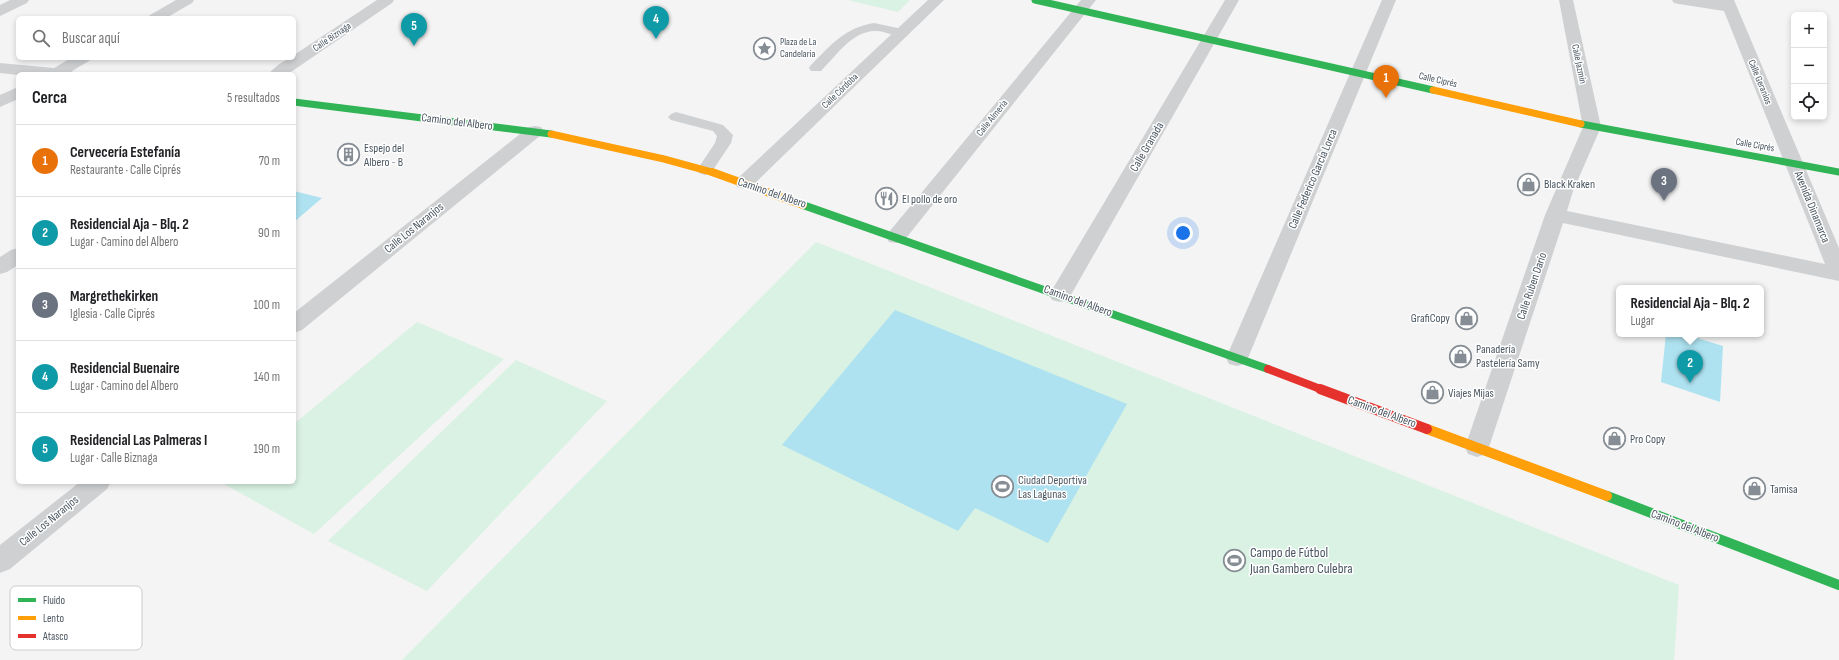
<!DOCTYPE html>
<html lang="es">
<meta charset="utf-8">
<style>
:root{--surface:#fff;--page:#f2f2f2;--text:#202124;--muted:#757577;--line:#e0e0e0;--accent:#1a73e8}
body{margin:0;font-family:"Sofia Sans Condensed",sans-serif;background:var(--page);color:var(--text)}
.controls{position:absolute;right:12px;top:12px;display:grid;overflow:hidden;border-radius:6px;box-shadow:0 2px 6px #0003}
.controls button{width:36px;height:36px;display:grid;place-items:center;padding:0;border:0;border-bottom:1px solid var(--line);background:var(--surface);color:var(--text);font:20px sans-serif}
.you{position:absolute;left:1183px;top:233px;width:14px;height:14px;margin:-10px;border:3px solid #fff;border-radius:50%;background:#1a73e8;box-shadow:0 0 0 6px #1a73e833}
.badge{display:grid;place-items:center;width:26px;height:26px;border-radius:50%;background:var(--accent);color:#fff;font-size:13px;font-weight:700}
.pin{position:absolute;translate:-50% -33px;filter:drop-shadow(0 1px 2px #0008)}
.pin::after{content:'';position:absolute;top:21px;width:14px;height:12px;background:inherit;clip-path:polygon(0 0,100% 0,50% 100%)}
.popup{position:absolute;left:1616px;top:285px;width:148px;height:52px;box-sizing:border-box;display:grid;place-content:center;border-radius:6px;background:var(--surface);filter:drop-shadow(0 1px 3px #0005);font-size:13px;white-space:nowrap;color:var(--muted)}
.popup b{font-size:15px;color:var(--text)}
.popup::after{content:'';position:absolute;left:50%;top:100%;margin-left:-8px;border:8px solid transparent;border-top-color:var(--surface)}
.list{margin:0;padding:0;list-style:none}
h2{display:flex;justify-content:space-between;align-items:center;height:52px;margin:0;padding:0 16px;font-size:17px}
h2 small{font-size:13px;font-weight:400;color:var(--muted)}
.list li{display:grid;grid-template-columns:26px 1fr auto;gap:12px;align-items:center;box-sizing:border-box;height:72px;padding:0 16px;border-top:1px solid var(--line)}
.list b{display:block;font-size:15px;white-space:nowrap}
.list p{margin:0;font-size:13px;white-space:nowrap;color:var(--muted)}
.list em{font-size:13px;font-style:normal;color:var(--muted)}
.icon{flex:none;width:22px;height:22px;fill:none;stroke:currentColor;stroke-width:2;stroke-linecap:round;stroke-linejoin:round}
.map{position:relative;flex:none;width:1839px;height:660px;overflow:hidden}
.search{position:absolute;background:var(--surface);box-shadow:0 2px 6px #0003;left:16px;top:16px;width:280px;height:44px;display:flex;align-items:center;gap:10px;box-sizing:border-box;padding:0 14px;border-radius:6px;color:var(--muted);font-size:15px}
.panel{position:absolute;background:var(--surface);box-shadow:0 2px 6px #0003;left:16px;top:72px;width:280px;height:412px;border-radius:6px}
.map>svg:first-child{display:block}
</style>
<div class="map">
<svg width="1839" height="660" viewBox="0 0 1839 660">
<rect width="100%" height="100%" fill="#f4f4f4"/>
<path fill="#d9f2e3" d="M848 0H910L898 12Z
M816 242 1679 585 1674 660H402Z
M417 322 504 359 314 534 222 483 223 482H294V424Z
M516 360 607 401 427 591 328 541Z"/>
<path fill="#aee2f0" d="M294 191 322 198 294 222Z
M895 310 1127 404 1048 543 975 508 958 531 782 445Z
M1666 334H1684L1723 346 1720 402 1661 382Z"/>
<g fill="none" stroke-linecap="round" stroke-linejoin="round">
<path fill="#ced0d2" fill-rule="evenodd" d="M874 23 907 30 909 33 907 36C896 38 886 31 876 31 853 30 835 57 821 71H811L809 68 811 65C831 45 844 28 874 23Z
M676 112 723 125 733 135 731 143 711 173 705 175 699 173 697 170 715 143 717 136 713 131 671 120 668 117 671 114Z"/>
<path fill="#ced0d2" fill-rule="evenodd" d="M10 0H29L27 3 0 16V5Z
M176 0H194L192 3 166 18H147L150 15Z
M377 0H394L392 3 288 74H269C273 68 286 58 294 58V55Z
M928 0H944L751 187 744 189 737 187 735 183 737 179Z
M1081 0H1096L903 242 896 243 889 242 886 237 889 232Z
M1225 0H1239L1068 300 1060 302 1052 300 1049 295Z
M1382 0H1396L1248 358 1245 364 1237 366 1229 364 1226 358Z
M1559 0H1573L1601 127 1573 191 1567 211 1825 264 1724 11 1679 4 1674 3 1672 0H1734L1839 248V281L1563 223 1489 447 1486 454 1477 457 1468 454 1465 447 1545 215 1583 127Z
M71 58H91L89 61 72 71 74 74 18 75 0 73V63L54 68Z
M18 87V99L0 107V95Z
M535 126 541 127 544 131 541 135 302 330 294 333V313L529 127Z
M18 248V265L7 272 0 274V257L11 250Z
M80 482H111L107 489 10 569 0 573V545Z"/>
<path stroke="#30b455" stroke-width="7" d="M1035 0 1433 90
M294 102 551 134
M1581 124 1839 172"/>
<path stroke="#30b455" stroke-width="8" d="M803 205 1268 369"/>
<path stroke="#30b455" stroke-width="10" d="M1607 496 1839 585"/>
<path stroke="#ff9f0a" stroke-width="7" d="M1433 90 1581 124
M551 134 664 159 715 173"/>
<path stroke="#ff9f0a" stroke-width="8" d="M712 172 803 205"/>
<path stroke="#ff9f0a" stroke-width="10" d="M1427 429 1607 496"/>
<path stroke="#e5322d" stroke-width="8" d="M1268 369 1323 390"/>
<path stroke="#e5322d" stroke-width="10" d="M1320 389 1427 429"/>
</g>
<defs>
<symbol id="sight-ring" viewBox="-11 -11 22 22"><circle r="9.5" fill="#fff" stroke="#868d94" stroke-width="1.5"/><path d="M0-6L1.8-2.2L6-1.7L2.9 1.2L3.7 5.4L0 3.3L-3.7 5.4L-2.9 1.2L-6-1.7L-1.8-2.2Z" fill="#868d94"/></symbol>
<symbol id="building-ring" viewBox="-11 -11 22 22"><circle r="9.5" fill="#fff" stroke="#868d94" stroke-width="1.5"/><path d="M-4-6H4V6H1V3H-1V6H-4ZM-2.5-4.3h1.7v1.8h-1.7ZM.8-4.3h1.7v1.8H.8ZM-2.5-1h1.7V.8h-1.7ZM.8-1h1.7V.8H.8Z" fill="#868d94"/></symbol>
<symbol id="shop-ring" viewBox="-11 -11 22 22"><circle r="9.5" fill="#fff" stroke="#868d94" stroke-width="1.5"/><path d="M-5-2.5h2.3a2.7 3.5 0 0 1 5.4 0H5L5.5 6h-11ZM-1.5-2.5h3a1.5 2.3 0 0 0-3 0Z" fill="#868d94"/></symbol>
<symbol id="restaurant-ring" viewBox="-11 -11 22 22"><circle r="9.5" fill="#fff" stroke="#868d94" stroke-width="1.5"/><path d="M-5-6h1v4h1v-4h1v4h1v-4h1v5L-1.5 .5V6h-2V.5L-5-1ZM5-6V6H3V1.5H1.5Q1.5-4 5-6Z" fill="#868d94"/></symbol>
<symbol id="stadium-ring" viewBox="-11 -11 22 22"><circle r="9.5" fill="#fff" stroke="#868d94" stroke-width="1.5"/><path d="M0-5a6.5 5 0 1 0 0 10a6.5 5 0 1 0 0-10ZM-3.5-1.8h7v3.6h-7Z" fill="#868d94"/></symbol>
</defs>
<g fill-rule="evenodd">
<use href="#sight-ring" x="752" y="36" width="25" height="25"/>
<use href="#building-ring" x="336" y="142" width="25" height="25"/>
<use href="#shop-ring" x="1516" y="172" width="25" height="25"/>
<use href="#restaurant-ring" x="874" y="186" width="25" height="25"/>
<use href="#shop-ring" x="1454" y="306" width="25" height="25"/>
<use href="#shop-ring" x="1448" y="344" width="25" height="25"/>
<use href="#shop-ring" x="1420" y="380" width="25" height="25"/>
<use href="#shop-ring" x="1602" y="426" width="25" height="25"/>
<use href="#stadium-ring" x="990" y="474" width="25" height="25"/>
<use href="#shop-ring" x="1742" y="476" width="25" height="25"/>
<use href="#stadium-ring" x="1222" y="548" width="25" height="25"/>
</g>
<g text-anchor="middle" dominant-baseline="central" stroke-width="3" stroke-linejoin="round" paint-order="stroke">
<g font-size="10" fill="#4a5661" stroke="#fff">
<text transform="translate(332 37) rotate(-34)">Calle Biznaga</text>
<text transform="translate(1579 64) rotate(78)">Calle Jazmín</text>
<text transform="translate(1438 80) rotate(13)">Calle Ciprés</text>
<text transform="translate(1760 82) rotate(68)">Calle Geranios</text>
<text transform="translate(840 91) rotate(-44)">Calle Córdoba</text>
<text transform="translate(992 118) rotate(-51)">Calle Almería</text>
<text transform="translate(1755 145) rotate(10)">Calle Ciprés</text>
</g>
<g font-size="10" fill="#4a5661" stroke="#fff" text-anchor="start">
<text x="780" y="42">Plaza de La<tspan x="780" dy="12">Candelaria</tspan></text>
</g>
<g font-size="12" fill="#4a5661" stroke="#fff">
<text transform="translate(457 122) rotate(7)">Camino del Albero</text>
<text transform="translate(1147 147) rotate(-60)">Calle Granada</text>
<text transform="translate(1313 179) rotate(-67)">Calle Federico García Lorca</text>
<text transform="translate(772 193) rotate(19)">Camino del Albero</text>
<text transform="translate(1812 207) rotate(68)">Avenida Dinamarca</text>
<text transform="translate(414 228) rotate(-39)">Calle Los Naranjos</text>
<text transform="translate(1532 286) rotate(-71)">Calle Ruben Darío</text>
<text transform="translate(1078 301) rotate(20)">Camino del Albero</text>
<text transform="translate(1382 412) rotate(20)">Camino del Albero</text>
<text transform="translate(49 521) rotate(-39)">Calle Los Naranjos</text>
<text transform="translate(1685 526) rotate(21)">Camino del Albero</text>
</g>
<g font-size="12" fill="#4a5661" stroke="#fff" text-anchor="start">
<text x="364" y="148">Espejo del<tspan x="364" dy="14">Albero - B</tspan></text>
<text x="1544" y="184">Black Kraken</text>
<text x="902" y="199">El pollo de oro</text>
<text x="1450" y="318" text-anchor="end">GrafiCopy</text>
<text x="1476" y="349">Panadería<tspan x="1476" dy="14">Pastelería Samy</tspan></text>
<text x="1448" y="393">Viajes Mijas</text>
<text x="1630" y="439">Pro Copy</text>
<text x="1018" y="480">Ciudad Deportiva<tspan x="1018" dy="14">Las Lagunas</tspan></text>
<text x="1770" y="489">Tamisa</text>
</g>
<g font-size="14" fill="#4a5661" stroke="#fff" text-anchor="start">
<text x="1250" y="552">Campo de Fútbol<tspan x="1250" dy="16">Juan Gambero Culebra</tspan></text>
</g>
</g>
<rect x="10" y="586" width="132" height="64" rx="6" fill="#fff" stroke="#c9ccd0" stroke-width="1"/>
<rect x="18" y="598" width="18" height="4" fill="#30b455"/>
<rect x="18" y="616" width="18" height="4" fill="#ff9f0a"/>
<rect x="18" y="634" width="18" height="4" fill="#e5322d"/>
<g font-size="11" fill="#4a5661">
<text x="43" y="604">Fluido</text>
<text x="43" y="622">Lento</text>
<text x="43" y="640">Atasco</text>
</g>
</svg>
<div class="controls">
<button>+</button>
<button>−</button>
<button><svg class="icon" aria-label="locate" viewBox="0 0 24 24"><circle cx="12" cy="12" r="6"/><path d="M12 2v4M12 18v4M2 12h4M18 12h4"/></svg></button>
</div>
<div class="you"></div>
<div class="pin badge" style="left:1386px;top:98px;background:#e8710a">1</div>
<div class="pin badge" style="left:1690px;top:383px;background:#0f9aa8">2</div>
<div class="popup"><b>Residencial Aja - Blq. 2</b>Lugar</div>
<div class="pin badge" style="left:1664px;top:201px;background:#6b7280">3</div>
<div class="pin badge" style="left:656px;top:39px;background:#0f9aa8">4</div>
<div class="pin badge" style="left:414px;top:46px;background:#0f9aa8">5</div>
<div class="search"><svg class="icon" aria-label="search" viewBox="0 0 24 24"><circle cx="10" cy="10" r="6"/><path d="M15 15l6 6"/></svg>Buscar aquí</div>
<section class="panel">
<h2>Cerca<small>5 resultados</small></h2>
<ul class="list">
<li><span class="badge" style="background:#e8710a">1</span><div><b>Cervecería Estefanía</b><p>Restaurante · Calle Ciprés</p></div><em>70 m</em></li>
<li><span class="badge" style="background:#0f9aa8">2</span><div><b>Residencial Aja - Blq. 2</b><p>Lugar · Camino del Albero</p></div><em>90 m</em></li>
<li><span class="badge" style="background:#6b7280">3</span><div><b>Margrethekirken</b><p>Iglesia · Calle Ciprés</p></div><em>100 m</em></li>
<li><span class="badge" style="background:#0f9aa8">4</span><div><b>Residencial Buenaire</b><p>Lugar · Camino del Albero</p></div><em>140 m</em></li>
<li><span class="badge" style="background:#0f9aa8">5</span><div><b>Residencial Las Palmeras I</b><p>Lugar · Calle Biznaga</p></div><em>190 m</em></li>
</ul>
</section>
</div>
